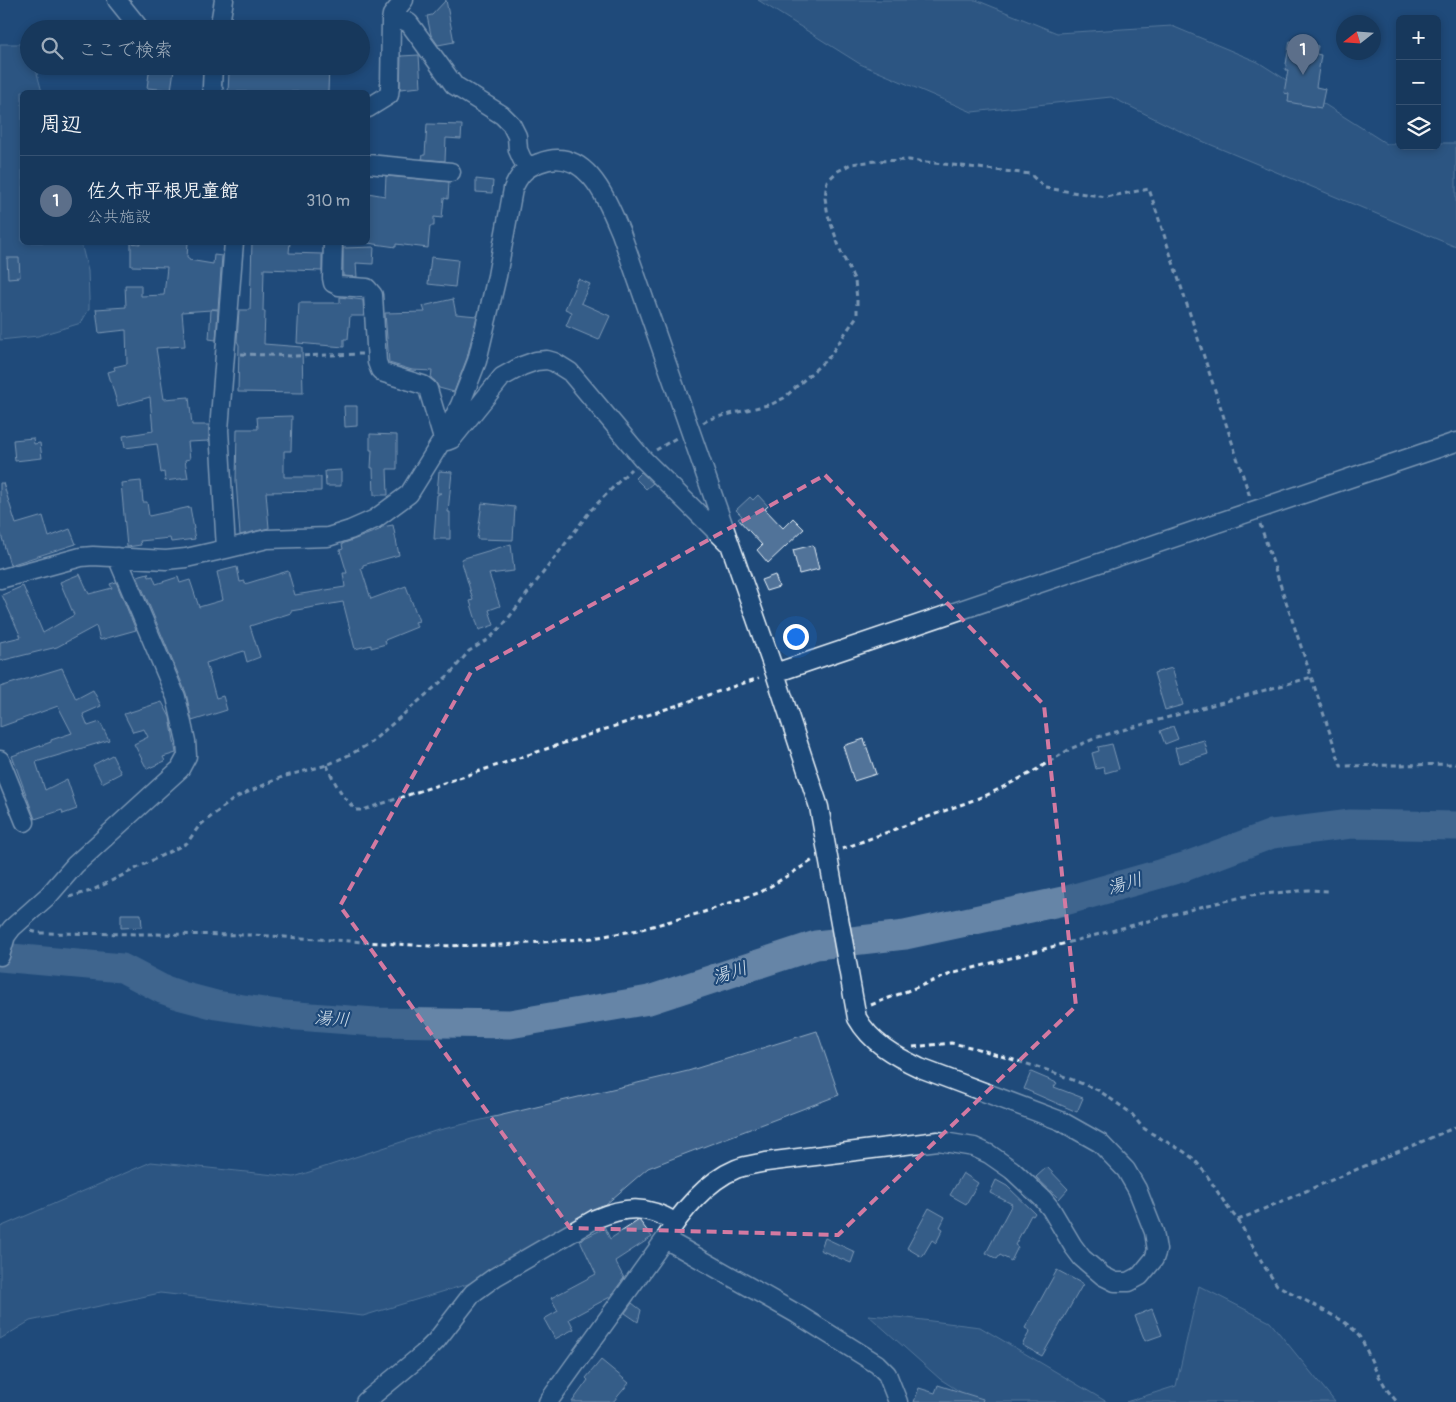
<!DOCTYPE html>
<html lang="ja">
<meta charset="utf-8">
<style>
:root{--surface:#17385c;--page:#203f62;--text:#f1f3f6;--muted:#9eacbb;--line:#365272;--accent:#ff9aa2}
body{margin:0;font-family:Pangolin,"Klee One",sans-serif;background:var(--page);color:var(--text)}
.controls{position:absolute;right:15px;top:15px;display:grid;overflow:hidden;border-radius:8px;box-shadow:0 2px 8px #0003}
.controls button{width:45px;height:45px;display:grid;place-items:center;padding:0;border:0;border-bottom:1px solid var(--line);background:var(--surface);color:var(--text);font:25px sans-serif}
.compass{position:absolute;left:1336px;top:15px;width:45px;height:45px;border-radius:50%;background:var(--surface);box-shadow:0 2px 8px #0003;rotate:253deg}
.you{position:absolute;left:795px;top:636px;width:18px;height:18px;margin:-12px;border:4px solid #fff;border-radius:50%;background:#1a73e8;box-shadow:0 0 0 8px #1a73e833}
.badge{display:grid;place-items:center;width:32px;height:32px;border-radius:50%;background:var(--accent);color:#fff;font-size:16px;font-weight:700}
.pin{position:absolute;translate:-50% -41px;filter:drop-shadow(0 1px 2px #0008)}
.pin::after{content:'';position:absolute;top:26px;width:18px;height:15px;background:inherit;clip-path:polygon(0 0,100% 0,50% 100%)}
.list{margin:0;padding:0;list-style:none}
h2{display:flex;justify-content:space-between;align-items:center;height:65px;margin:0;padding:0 20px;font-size:21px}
h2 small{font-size:16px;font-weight:400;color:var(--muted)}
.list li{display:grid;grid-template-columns:32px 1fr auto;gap:15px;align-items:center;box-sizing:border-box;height:90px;padding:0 20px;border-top:1px solid var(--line)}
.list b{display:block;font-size:19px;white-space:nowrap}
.list p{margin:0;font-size:16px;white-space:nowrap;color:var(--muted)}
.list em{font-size:16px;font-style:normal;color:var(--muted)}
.icon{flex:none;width:28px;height:28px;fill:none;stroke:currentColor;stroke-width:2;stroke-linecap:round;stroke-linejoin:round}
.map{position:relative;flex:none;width:1456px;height:1402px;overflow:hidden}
.search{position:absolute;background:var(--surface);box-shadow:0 2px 8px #0003;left:20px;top:20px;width:350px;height:55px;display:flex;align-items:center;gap:12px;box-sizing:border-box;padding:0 18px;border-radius:28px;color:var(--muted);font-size:19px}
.panel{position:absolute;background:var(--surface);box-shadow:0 2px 8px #0003;left:20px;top:90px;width:350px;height:155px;border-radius:8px}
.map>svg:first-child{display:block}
</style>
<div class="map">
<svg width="1456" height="1402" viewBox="0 0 1456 1402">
<rect width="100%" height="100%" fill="#1f4a7a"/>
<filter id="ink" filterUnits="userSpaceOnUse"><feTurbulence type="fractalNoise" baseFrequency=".02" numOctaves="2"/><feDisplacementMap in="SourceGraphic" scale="10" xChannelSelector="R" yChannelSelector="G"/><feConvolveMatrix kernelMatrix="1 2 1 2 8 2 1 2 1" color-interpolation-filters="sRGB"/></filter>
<g filter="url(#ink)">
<path fill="#3c628c" stroke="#92aac2" d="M758 0H976L1057 33 1172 26 1258 62 1387 144H1400V146H1437V143H1456V247L1190 136 1111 97 972 112 860 64Z
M0 44H29V66H35L42 92H22V242L81 243 88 271 89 298V309L81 323 38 336 0 340Z
M817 1031 839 1095 648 1168 569 1236 481 1280 363 1316 160 1293 30 1321 0 1339V1227L151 1162 294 1177 435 1131 688 1071Z
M1199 1286 1270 1322 1335 1402H1126L1176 1386Z
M868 1315 907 1318 980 1327 1107 1402H976L940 1379Z"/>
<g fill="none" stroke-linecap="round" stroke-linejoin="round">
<path stroke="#6685a7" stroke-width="29" d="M0 957 122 968 162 989 182 996 216 1005 285 1015 375 1022 510 1024 649 1000 816 945 905 935 1068 900 1184 867 1272 834 1351 824 1456 826"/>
</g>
<path fill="#517399" stroke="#e8f1f8" d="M446 0 454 42 438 45 431 35 427 16 432 15Z
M1290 41 1318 46 1316 54 1321 55 1316 87 1325 89 1321 108 1288 102 1289 94 1284 93 1288 70H1285Z
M419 55 421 87 400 89 401 56Z
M150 66H172L171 70H174L171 90 147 88Z
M231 66H329L328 92H228L229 72H231Z
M427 124 462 125 461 139 446 138 445 161 422 159 423 155H425Z
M386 176 449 182 448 199 444 198 442 218 434 217V226H430L428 248 396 244V247L368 243V193L385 196Z
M476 179 493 181 492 193 476 192Z
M140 242H188L187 258H189V260L213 264 214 255 222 256 218 309H211L218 310 216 340 209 339 211 310 182 312 185 346 156 348 164 399 189 397 192 425H209V441L188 442 190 459 185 460 188 478 165 481 164 472 161 473 157 444 125 448 123 436 153 431 150 397 118 406 108 372 115 370 114 367 127 364 126 330 99 333 96 309 126 307 125 285H141V296L164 295 167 267 131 266V243L140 244Z
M252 242H290L289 253 322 254V271L264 269 263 311H265L264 344 302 347 303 393 238 392 239 345 237 341 239 310H250Z
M374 247 373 264 356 263 357 277 343 276V248Z
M431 257 458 260 455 287 428 284Z
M7 258H19L20 277 8 278Z
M578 279 590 284 581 303 610 316 599 340 566 326 572 312 565 309Z
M340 297 363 300 364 316H350L348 339H344V347L297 343 299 303H340Z
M453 299 456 314 477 316 467 358 454 392 439 388 435 381 431 378 432 371 412 370 389 363 385 313 425 312 423 306Z
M344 406H357V426L345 427Z
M292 416 291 451H284V477H321V491L266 492 269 528 240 535 236 481 237 429H258L257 417Z
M370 434 397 435V469H387L388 495H374L373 468H371L372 450H370Z
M33 438 34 444 40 443 42 458 15 461 13 440Z
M341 470V486H326L325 471Z
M439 471 452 472 448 512H450V539H434L437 495 441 493H437Z
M641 472 653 483 646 489 635 478Z
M141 481 143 502H147L149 516 190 507 194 529H193L195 539 171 542 170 538 140 541 141 545 127 547 121 483Z
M0 483H3L16 524 43 516 49 537 70 529 76 544 10 565 0 531Z
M758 495 768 506 765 509 783 528 793 518 804 529 768 563 757 550 762 545 738 519 742 516 736 510 750 497 753 500Z
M482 503 515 507 513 540 477 539Z
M393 525 399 555 363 565V567L361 568 371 599 406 586 419 621 415 622 417 627 385 640 386 644 371 648V645L355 649 343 602 291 611V613L250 626 260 657 247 662 244 651 206 663 216 698 223 696 227 710 192 721 186 693 137 576 148 573 149 577 153 576 156 584 178 577 180 583 190 580 199 607 223 600 217 572 237 567 240 582 245 581V584L288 571 295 595 345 587 343 573H347L340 550 343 549 342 544 379 530 382 527Z
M511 544 514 571 489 574 500 606 489 610 494 625 479 630 470 601 473 600 461 559Z
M813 545 819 569 799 574 793 550Z
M80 574 89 594 112 588 110 584 116 582 136 630 100 640 96 626 57 647 0 661V642L21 637 2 595 23 586 43 633 74 615 60 582Z
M775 575 779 587 766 591 761 580Z
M62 668 76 699 93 690 101 706 83 714 88 726 100 722 109 740 36 762 45 790 67 779 77 809 63 814 62 810 35 819 12 756 51 742V740L72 733 58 706 0 727V687Z
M1172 668 1183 705 1165 710 1154 673Z
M162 702 170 717 176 753 163 757 165 761 147 769 134 744 148 737 144 729 133 732 124 714Z
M1173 726 1178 739 1165 744 1160 731Z
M864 739 876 774 854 781 843 746Z
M1204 740 1208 754 1179 763 1175 748Z
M1112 744 1119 769 1105 773 1104 767 1096 769 1092 753 1099 751 1098 747Z
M112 755 121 773 102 783 93 765Z
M121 914H141L142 927 121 928Z
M1031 1072 1057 1083 1054 1087 1083 1098 1077 1112 1024 1089Z
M1047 1167 1068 1189 1059 1199 1036 1177Z
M963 1173 978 1183 966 1204 950 1195Z
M996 1180 1007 1186 1035 1213 1033 1216 1031 1215 1015 1245 1018 1247 1011 1261 1000 1255 997 1259 986 1253 1012 1204 990 1193Z
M929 1208 945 1217 940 1227 943 1229 936 1243 932 1240 922 1257 907 1248Z
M639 1220 652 1237 615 1261 624 1278 610 1297 569 1319 574 1329 555 1339 544 1319 558 1311 551 1298 596 1274 580 1240 605 1228 610 1239Z
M825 1238 855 1252 851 1263 820 1250Z
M1057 1270 1083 1284 1042 1356 1022 1345 1030 1331 1025 1328Z
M632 1303 641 1310 638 1322 625 1313Z
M1152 1309 1162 1335 1145 1341 1135 1316Z
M601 1360 629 1383 613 1402H572L588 1380 586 1378Z
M938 1385 983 1399 982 1402H914L919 1388 935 1393Z"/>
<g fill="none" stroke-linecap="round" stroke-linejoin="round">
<defs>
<path id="minor" d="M117 0 137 25
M392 15 409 23 454 85 502 115 511 124 517 136 518 150 522 159 528 167
M219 29 224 0
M213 66 212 87 214 92
M368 108 389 95 390 87 391 21 392 15 404 0
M368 164 451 172
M333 242 332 278 333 283 339 286 367 288 373 295 377 362 380 370 384 373 423 385 428 389 443 439 447 441 452 439 502 377 522 366 536 361 547 360 554 362 570 372 642 458 727 542
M226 549 219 430 234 242
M0 579 81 557 93 556 166 560 186 558 226 549 267 539 328 537 350 530 375 519 409 494 443 439 460 405 477 361 497 276 513 189C519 175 525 168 539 163 586 144 607 200 621 233L775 673 819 807 857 1018C871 1043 895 1056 920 1068L1061 1121 1100 1143 1126 1170 1137 1189 1154 1232 1157 1250 1154 1259 1140 1276 1129 1282H1115L1103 1276 1082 1258 1073 1246 1051 1209 1043 1199 1012 1170 989 1154 974 1147 938 1141 766 1162C757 1164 746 1165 736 1169 707 1181 681 1212 665 1239L548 1402
M775 673 1456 442
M0 760 25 822
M0 956 6 936 12 928 49 895 75 865 180 769 187 756 186 741 176 697 117 557
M665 1239 797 1314 877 1364 887 1374 898 1402
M365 1402 423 1354 436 1341 473 1293 495 1277 595 1219C626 1206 646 1205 675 1222"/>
</defs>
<use href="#minor" stroke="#e8f1f8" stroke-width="21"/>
<path stroke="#e8f1f8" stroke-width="3" stroke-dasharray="5 4" stroke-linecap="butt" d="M241 354 294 356 362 354
M703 423 709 419 772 404 784 398 829 357 857 316V299L855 281 841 252 828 215 825 198 827 181 838 171 851 164 876 161 909 160 1030 174 1045 188 1106 197 1149 189 1250 497
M656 450 676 438
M1260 524 1341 766 1456 764
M327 765C333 781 343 798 356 810H363L759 678
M842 849 987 795 1031 773 1070 749 1098 737 1312 677
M69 897 91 891 187 843 199 826 235 798 282 777 327 765 351 754 369 744 450 674 469 651 489 639 504 624 591 510 631 469
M31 931 39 933 253 935 429 946 504 945 593 938 638 930 704 912 761 892 813 860
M871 1005 951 974 1204 906 1251 895 1309 890 1328 891
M913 1047 951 1043 975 1048 1050 1071 1098 1090 1131 1113 1142 1127 1151 1133 1183 1151 1194 1159 1206 1174 1228 1208 1238 1220 1266 1269 1277 1285 1343 1321 1354 1330 1362 1340 1376 1371 1388 1391 1397 1402
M1238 1220 1456 1127"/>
<use href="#minor" stroke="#1f4a7a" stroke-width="18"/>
</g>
</g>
<path d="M0 0H1456V1402H0ZM825 475 1044 705 1076 1006 838 1235 570 1228 340 906 471 672Z" fill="#1f4a7a" fill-opacity=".55" fill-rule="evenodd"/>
<path fill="none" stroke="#d37aa2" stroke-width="4" stroke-dasharray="10 6" stroke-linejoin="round" d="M825 475 1044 705 1076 1006 838 1235 570 1228 340 906 471 672Z"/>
<g text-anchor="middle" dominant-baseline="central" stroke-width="4.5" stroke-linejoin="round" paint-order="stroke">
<g font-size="18" font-style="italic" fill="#d4e1ec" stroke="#1f4a7a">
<text transform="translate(1125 884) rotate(-16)">湯川</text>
<text transform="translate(730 973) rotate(-18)">湯川</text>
<text transform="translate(332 1019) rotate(4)">湯川</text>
</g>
</g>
</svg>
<div class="controls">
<button>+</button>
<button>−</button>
<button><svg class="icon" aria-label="layers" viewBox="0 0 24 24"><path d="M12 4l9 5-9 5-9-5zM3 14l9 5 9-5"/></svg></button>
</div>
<svg class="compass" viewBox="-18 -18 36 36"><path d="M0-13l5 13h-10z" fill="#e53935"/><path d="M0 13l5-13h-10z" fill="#9eacbb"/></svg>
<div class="you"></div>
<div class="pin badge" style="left:1303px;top:75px;background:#5c6f8a">1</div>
<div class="search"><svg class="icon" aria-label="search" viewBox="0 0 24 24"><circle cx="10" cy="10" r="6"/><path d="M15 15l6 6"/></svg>ここで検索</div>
<section class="panel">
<h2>周辺<small></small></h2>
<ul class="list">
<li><span class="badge" style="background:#5c6f8a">1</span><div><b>佐久市平根児童館</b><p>公共施設</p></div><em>310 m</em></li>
</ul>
</section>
</div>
